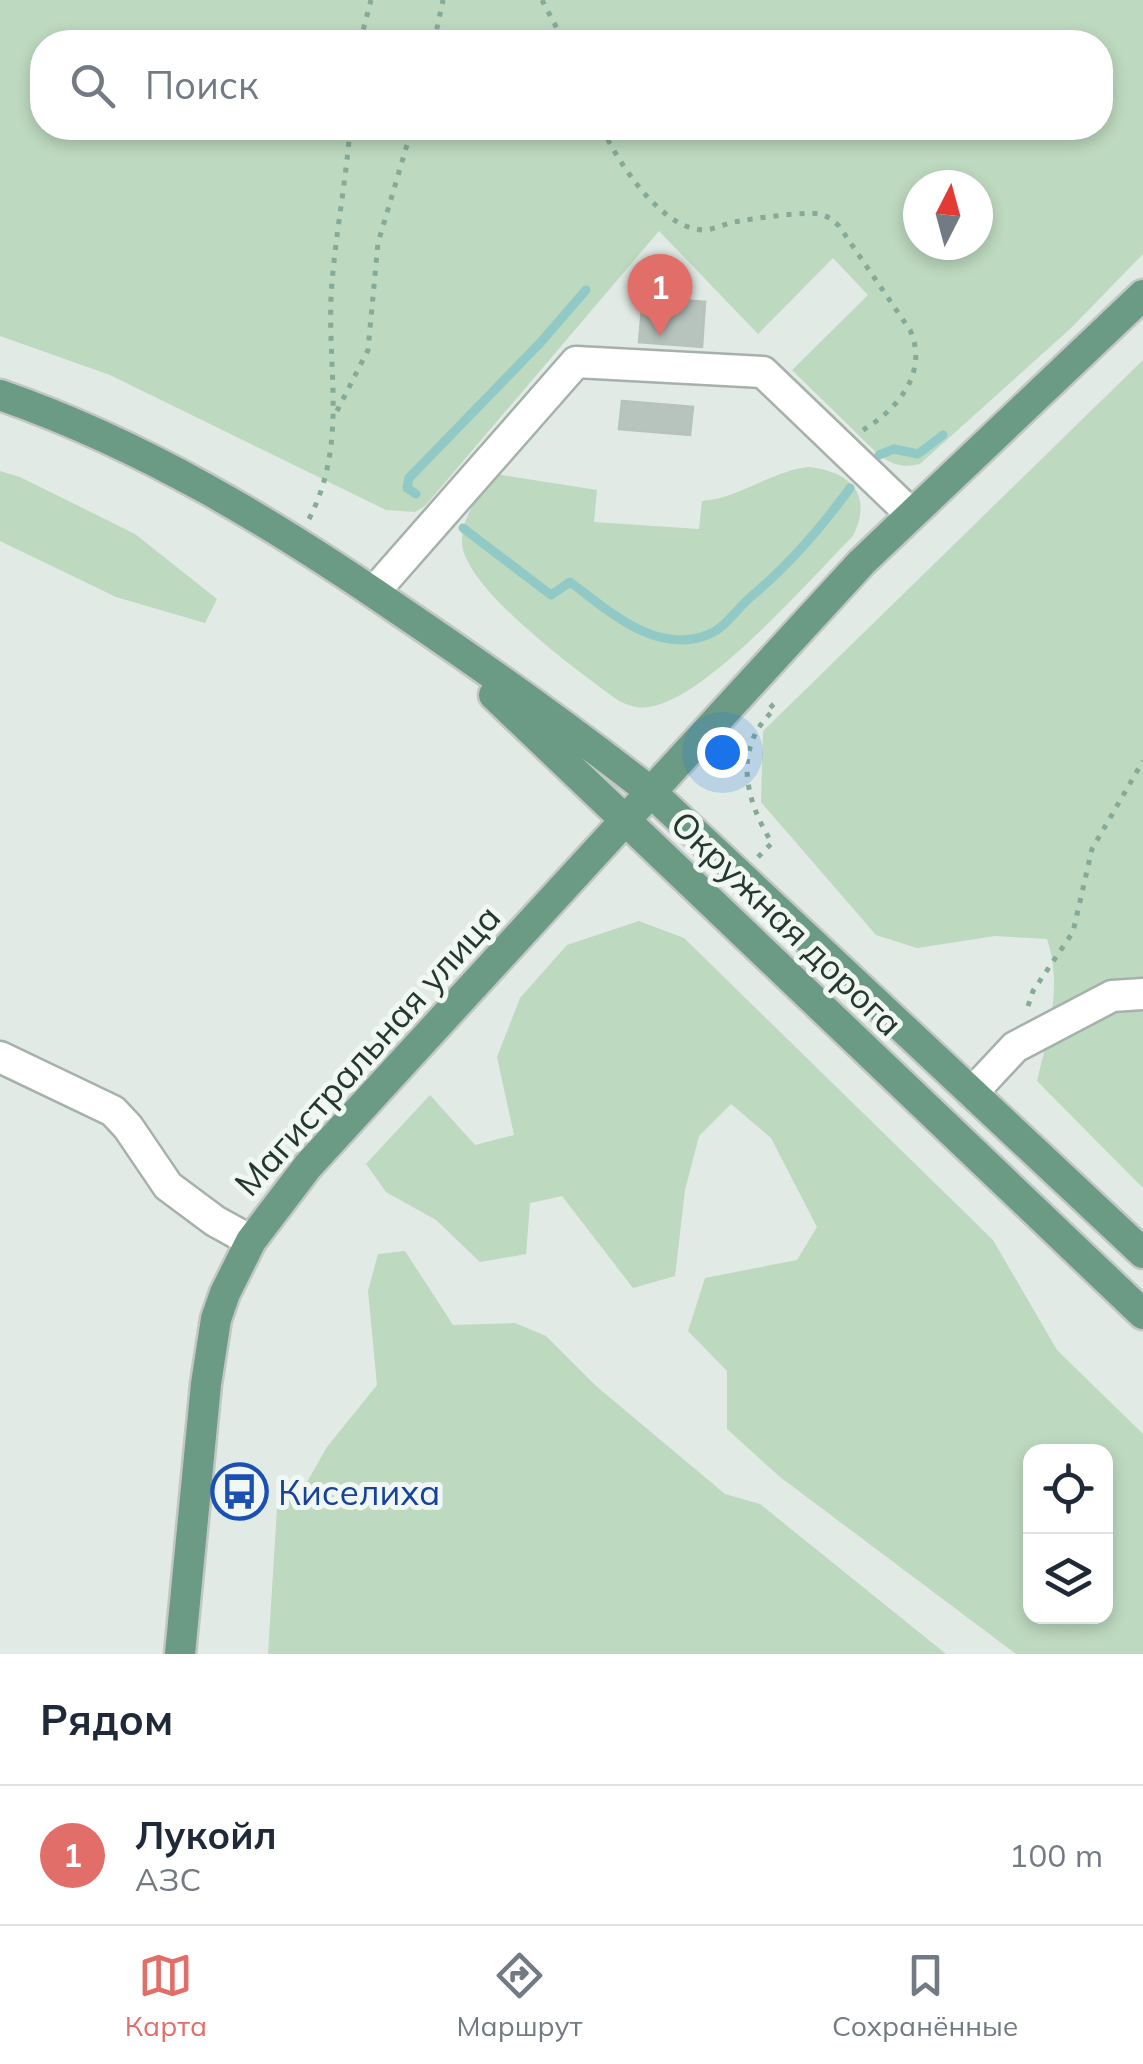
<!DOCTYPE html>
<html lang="ru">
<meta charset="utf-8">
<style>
:root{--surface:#fff;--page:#f6f6f7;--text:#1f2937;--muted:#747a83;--line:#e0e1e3;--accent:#e16e68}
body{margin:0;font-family:Mulish,sans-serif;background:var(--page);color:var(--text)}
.controls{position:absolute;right:30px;bottom:30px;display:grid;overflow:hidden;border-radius:20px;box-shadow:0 5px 15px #0003}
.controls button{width:90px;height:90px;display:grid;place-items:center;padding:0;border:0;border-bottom:2px solid var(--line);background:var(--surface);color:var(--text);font:50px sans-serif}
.compass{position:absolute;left:903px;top:170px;width:90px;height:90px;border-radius:50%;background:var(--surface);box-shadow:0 5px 15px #0003;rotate:6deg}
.you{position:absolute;left:722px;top:752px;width:35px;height:35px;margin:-25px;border:8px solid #fff;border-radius:50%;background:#1a73e8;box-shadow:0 0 0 15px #1a73e833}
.badge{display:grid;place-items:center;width:65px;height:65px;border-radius:50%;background:var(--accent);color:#fff;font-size:32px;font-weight:700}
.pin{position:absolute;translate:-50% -82px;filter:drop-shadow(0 2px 5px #0008)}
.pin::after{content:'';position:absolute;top:52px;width:35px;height:30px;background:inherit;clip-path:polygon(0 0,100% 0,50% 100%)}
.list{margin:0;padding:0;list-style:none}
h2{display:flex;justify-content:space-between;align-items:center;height:130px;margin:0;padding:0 40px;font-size:42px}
h2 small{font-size:32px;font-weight:400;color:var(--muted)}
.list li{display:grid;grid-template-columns:65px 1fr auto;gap:30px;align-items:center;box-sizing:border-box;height:140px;padding:0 40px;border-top:2px solid var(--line)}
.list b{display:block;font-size:38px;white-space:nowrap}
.list p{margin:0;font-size:32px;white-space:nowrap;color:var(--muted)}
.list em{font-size:32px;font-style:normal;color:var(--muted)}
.icon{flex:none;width:55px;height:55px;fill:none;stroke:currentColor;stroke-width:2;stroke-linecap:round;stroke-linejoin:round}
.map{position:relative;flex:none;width:1143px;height:1654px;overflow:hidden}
.search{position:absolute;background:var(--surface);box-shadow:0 5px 15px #0003;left:30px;right:30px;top:30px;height:110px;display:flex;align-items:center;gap:25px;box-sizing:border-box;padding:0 35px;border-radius:40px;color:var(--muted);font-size:38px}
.sheet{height:270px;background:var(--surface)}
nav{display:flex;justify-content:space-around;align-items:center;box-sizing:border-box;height:140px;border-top:2px solid var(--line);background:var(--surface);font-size:28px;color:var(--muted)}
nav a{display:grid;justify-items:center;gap:5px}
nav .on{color:var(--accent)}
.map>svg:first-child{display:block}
</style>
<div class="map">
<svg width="1143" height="1654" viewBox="0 0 1143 1654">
<rect width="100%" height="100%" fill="#e1eae4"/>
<path fill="#bdd9bf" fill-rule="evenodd" d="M0 0H1143V254L1070 329 920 464C903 468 893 465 879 455L792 370 868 295 833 258 758 334 659 231 425 506 415 512 386 510 110 375 0 336ZM42 42H1100V128H42ZM918 185H978V245H918Z
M1143 360V1188L1037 1081C1048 1035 1063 985 1047 939L995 936 917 948 876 935 761 802 763 731Z
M809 467C852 472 873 495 853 536 810 579 706 700 648 707 637 709 628 705 619 701 581 674 464 588 462 543 461 517 480 493 496 474L597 490 594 522 699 529 702 501C740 498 771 471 809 467Z
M0 471 20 477 135 534 217 599 205 623 116 597 0 541Z
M639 921 684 938 993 1240 1057 1350 1143 1434V1654H1016L780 1477 727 1429V1371L688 1331 705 1278 797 1260 817 1227 771 1138 731 1104 699 1136 685 1190 675 1276 633 1288 562 1196 530 1203 526 1254 480 1262 436 1220 386 1192 366 1164 430 1095 475 1145 514 1135 497 1057 520 998 567 945ZM1030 1452H1106V1616H1030Z
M405 1251 453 1325 515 1323 546 1336 596 1386 725 1494 760 1504 946 1654H268L277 1509 307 1482 327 1447 377 1385 368 1291 378 1254Z"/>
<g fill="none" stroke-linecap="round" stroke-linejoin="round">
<path stroke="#90c9c6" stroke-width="9" d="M879 455 894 449 918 454 943 435
M416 494 407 488 409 478 540 343 586 290
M463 528 551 595 570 582C608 610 655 655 707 635 726 628 737 608 753 595 791 563 821 528 850 488"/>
</g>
<path fill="#b7c4bd" stroke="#b5c3ba" stroke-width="2.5" d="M643 297 705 302 702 347 639 342Z
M622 401 693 407 690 435 619 429Z"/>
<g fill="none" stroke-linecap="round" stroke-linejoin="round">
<defs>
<path id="minor" d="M374 592 576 362 763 372 911 514
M0 1057 113 1111 128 1127 168 1186 215 1221 251 1241
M972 1093 1015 1047 1112 996 1143 994"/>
<path id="major" d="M0 395C144 445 274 524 399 610 485 668 569 728 651 792L1143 1253
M494 695 1143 1314
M180 1654 206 1384 216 1319 225 1293 251 1241 308 1166 862 562 1143 295"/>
</defs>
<use href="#minor" stroke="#a5b1aa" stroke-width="35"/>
<use href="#major" stroke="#c2c7c5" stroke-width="35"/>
<path stroke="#85aa97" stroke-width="5" stroke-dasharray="5 8" stroke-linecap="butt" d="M542 0 564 42
M360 42 371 0
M434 42 443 0
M602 128C618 162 660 228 703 230 713 230 724 224 734 222 749 219 806 211 819 214 828 216 833 220 839 226L910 330C929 372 898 409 863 430
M337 411 368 350 378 243 412 128
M309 519C347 445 328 376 331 298 334 241 346 184 350 128
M758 857 772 843C745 800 732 747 775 709L767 701
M1028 1006 1033 991 1073 932 1092 849 1143 761"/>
<use href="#minor" stroke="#fff" stroke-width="30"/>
<use href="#major" stroke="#6b9a85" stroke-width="30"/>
</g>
<defs>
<symbol id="bus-ring" viewBox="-11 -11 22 22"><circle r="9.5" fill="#f1f7f3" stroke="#1a4fb4" stroke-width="1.5"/><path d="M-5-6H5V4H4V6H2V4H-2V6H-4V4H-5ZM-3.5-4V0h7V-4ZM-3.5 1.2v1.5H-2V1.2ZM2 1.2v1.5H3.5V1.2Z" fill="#1a4fb4"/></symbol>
</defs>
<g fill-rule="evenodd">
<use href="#bus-ring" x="208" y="1460" width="63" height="63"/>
</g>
<g text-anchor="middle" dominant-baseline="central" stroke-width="10" stroke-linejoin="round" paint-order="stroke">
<g font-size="35" fill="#24382f" stroke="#f1f7f3">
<text transform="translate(787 923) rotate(44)">Окружная дорога</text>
<text transform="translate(367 1050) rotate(-48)">Магистральная улица</text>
</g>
<g font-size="35" fill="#164399" stroke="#f1f7f3" text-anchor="start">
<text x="278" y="1492">Киселиха</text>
</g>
</g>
</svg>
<div class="controls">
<button><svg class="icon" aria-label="locate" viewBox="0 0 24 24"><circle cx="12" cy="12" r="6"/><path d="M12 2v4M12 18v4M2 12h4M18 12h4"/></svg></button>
<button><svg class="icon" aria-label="layers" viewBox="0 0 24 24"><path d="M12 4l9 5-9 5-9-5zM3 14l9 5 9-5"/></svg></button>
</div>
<svg class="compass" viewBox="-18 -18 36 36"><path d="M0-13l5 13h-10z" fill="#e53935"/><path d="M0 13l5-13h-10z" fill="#747a83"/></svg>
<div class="you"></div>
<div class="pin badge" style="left:660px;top:336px">1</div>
<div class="search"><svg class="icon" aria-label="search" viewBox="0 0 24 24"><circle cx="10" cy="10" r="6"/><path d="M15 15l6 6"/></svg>Поиск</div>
</div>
<section class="sheet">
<h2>Рядом<small></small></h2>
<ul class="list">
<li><span class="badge">1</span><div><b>Лукойл</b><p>АЗС</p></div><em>100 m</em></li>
</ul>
</section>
<nav>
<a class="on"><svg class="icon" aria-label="map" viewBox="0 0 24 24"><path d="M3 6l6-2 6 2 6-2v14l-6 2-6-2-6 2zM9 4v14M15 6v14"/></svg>Карта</a>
<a><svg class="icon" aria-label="directions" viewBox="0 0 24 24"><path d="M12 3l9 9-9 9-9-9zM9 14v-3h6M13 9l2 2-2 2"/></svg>Маршрут</a>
<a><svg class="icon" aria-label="saved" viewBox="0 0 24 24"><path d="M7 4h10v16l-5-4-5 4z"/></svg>Сохранённые</a>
</nav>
